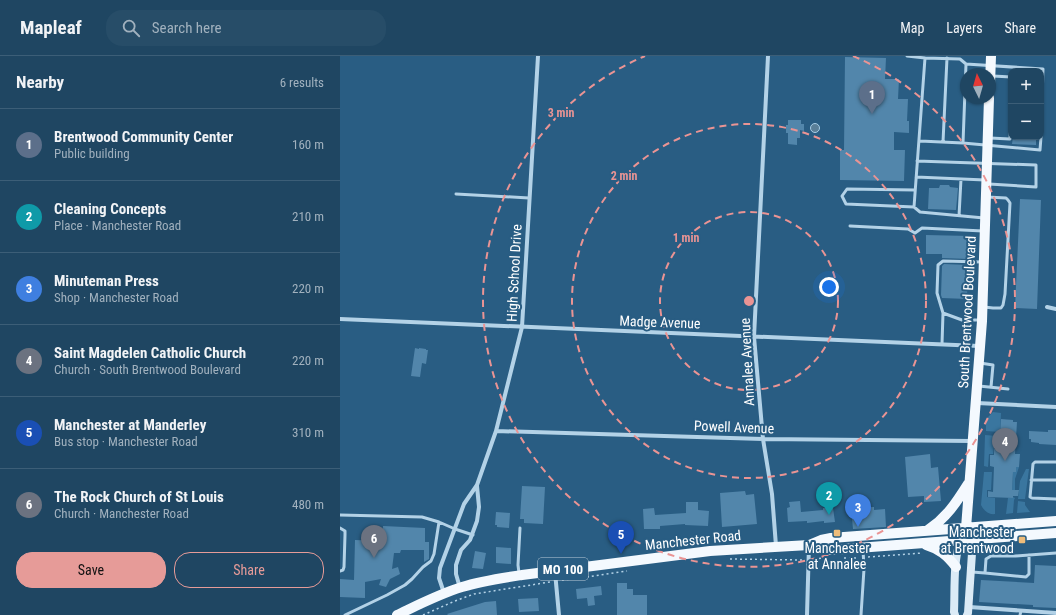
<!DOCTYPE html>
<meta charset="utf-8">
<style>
:root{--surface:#1f4662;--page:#274d68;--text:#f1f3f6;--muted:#a1b1be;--line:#3c5e77;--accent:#e69b98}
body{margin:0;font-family:"Roboto Condensed",sans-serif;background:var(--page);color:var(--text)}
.controls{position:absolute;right:12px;top:12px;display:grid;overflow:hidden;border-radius:8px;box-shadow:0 1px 3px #0004}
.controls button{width:36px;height:36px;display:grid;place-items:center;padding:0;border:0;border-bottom:1px solid var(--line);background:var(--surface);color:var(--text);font:20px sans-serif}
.compass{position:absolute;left:620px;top:12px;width:36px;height:36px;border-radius:50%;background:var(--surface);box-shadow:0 1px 3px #0004;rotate:355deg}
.you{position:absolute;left:489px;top:231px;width:14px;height:14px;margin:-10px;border:3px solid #fff;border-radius:50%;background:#1a73e8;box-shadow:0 0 0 6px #1a73e833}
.badge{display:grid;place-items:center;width:26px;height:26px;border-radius:50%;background:var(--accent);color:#fff;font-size:13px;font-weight:700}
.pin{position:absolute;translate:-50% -33px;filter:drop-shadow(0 1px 2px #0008)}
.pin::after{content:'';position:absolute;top:21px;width:14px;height:12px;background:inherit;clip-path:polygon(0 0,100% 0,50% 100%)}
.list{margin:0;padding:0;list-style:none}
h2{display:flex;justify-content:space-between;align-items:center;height:52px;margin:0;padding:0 16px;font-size:17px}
h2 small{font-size:13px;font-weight:400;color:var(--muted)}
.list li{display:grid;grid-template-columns:26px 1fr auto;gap:12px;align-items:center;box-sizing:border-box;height:72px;padding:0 16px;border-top:1px solid var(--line)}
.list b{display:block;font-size:15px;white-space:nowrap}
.list p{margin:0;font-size:13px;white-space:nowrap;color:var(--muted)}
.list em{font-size:13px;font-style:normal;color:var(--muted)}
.actions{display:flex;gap:8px;padding:12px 16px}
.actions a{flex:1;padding:9px 0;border:1px solid var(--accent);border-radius:16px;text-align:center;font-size:14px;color:var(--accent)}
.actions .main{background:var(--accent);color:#111}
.icon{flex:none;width:22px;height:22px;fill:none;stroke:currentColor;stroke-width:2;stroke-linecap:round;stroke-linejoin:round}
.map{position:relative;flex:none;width:716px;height:559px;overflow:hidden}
header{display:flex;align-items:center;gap:24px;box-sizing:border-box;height:56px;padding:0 20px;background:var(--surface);border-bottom:1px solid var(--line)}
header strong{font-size:19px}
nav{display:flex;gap:22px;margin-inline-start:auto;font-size:14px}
.search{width:280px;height:36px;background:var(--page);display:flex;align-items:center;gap:10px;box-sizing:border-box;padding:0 14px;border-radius:16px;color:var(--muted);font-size:15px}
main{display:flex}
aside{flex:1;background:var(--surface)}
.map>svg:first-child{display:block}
</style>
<header>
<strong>Mapleaf</strong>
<div class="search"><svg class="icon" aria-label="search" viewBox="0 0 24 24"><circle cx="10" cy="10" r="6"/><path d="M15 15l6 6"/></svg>Search here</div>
<nav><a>Map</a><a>Layers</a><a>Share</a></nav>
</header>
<main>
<aside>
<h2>Nearby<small>6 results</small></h2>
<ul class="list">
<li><span class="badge" style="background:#5c6f8a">1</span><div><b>Brentwood Community Center</b><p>Public building</p></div><em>160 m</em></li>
<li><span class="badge" style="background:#0f9aa8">2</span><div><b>Cleaning Concepts</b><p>Place · Manchester Road</p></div><em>210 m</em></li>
<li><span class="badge" style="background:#3f7fe0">3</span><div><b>Minuteman Press</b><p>Shop · Manchester Road</p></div><em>220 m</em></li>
<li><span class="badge" style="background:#6b7280">4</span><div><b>Saint Magdelen Catholic Church</b><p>Church · South Brentwood Boulevard</p></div><em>220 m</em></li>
<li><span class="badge" style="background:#1a4fb4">5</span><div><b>Manchester at Manderley</b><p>Bus stop · Manchester Road</p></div><em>310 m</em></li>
<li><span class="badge" style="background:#6b7280">6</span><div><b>The Rock Church of St Louis</b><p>Church · Manchester Road</p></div><em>480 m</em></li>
</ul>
<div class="actions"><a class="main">Save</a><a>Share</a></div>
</aside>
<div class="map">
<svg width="716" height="559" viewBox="0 0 716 559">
<rect width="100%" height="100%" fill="#295d83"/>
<path fill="#3a769f" d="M653 356 661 357 660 376 646 375V363Z
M645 379 657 380 659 381V392H654L653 398H649L648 411 644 410Z
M676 411H679L675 423V434H672L673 416H676Z
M686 413H689L685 443H678L680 425Z
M644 416H652L651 434H647V441L655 442V458C649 459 644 455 641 449Z
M673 441 675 442 674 444 673 457 666 458 668 442H673Z
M678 445 685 446V449L690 456 677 457Z"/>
<path fill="#5a7f98" stroke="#a8cee7" d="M470.5 72a4.5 4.5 0 1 1 9 0a4.5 4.5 0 1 1-9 0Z"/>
<path fill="#5286ab" d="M505 1 546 2 545 23H559L558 43H568L567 65H569V77L554 76V94H565L564 125 500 124V94H504Z
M448 64H461V68H464V75L460 74V82H457V89L448 88V77H446V69H448Z
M673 81H696V89L672 88Z
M600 129H609L610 131 618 132 616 154 588 153 589 132H599Z
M680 143 701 144 697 253 675 252Z
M586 179 629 180 628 203 602 202V198H586Z
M604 208 628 209 627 243 602 242 601 239 602 210Z
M75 292 79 293V292L86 293V294H88L86 308 82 307 80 321 71 320Z
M661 363 673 364V366H677L675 398H680L679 411H676V416H673L672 434H679L678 440H673V442L648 441V435L653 436 654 411 650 410V399H654V393H659Z
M708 374H716V389L699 388V387L691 386V383H689V375L708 376Z
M590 398 591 412 598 411 601 445 584 446V440L568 441 565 401Z
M182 430 205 431 203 468 184 467V463H180Z
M405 435 406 439 414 438 417 468 382 471 380 437Z
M460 445 461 456 483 454V452H493L495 466 484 467V465L467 467V465L448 466 447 452 450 451 449 446Z
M346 446H358V454L369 455 368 470 345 469V468L320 470V473H304L303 453 314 452 315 459 346 457Z
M534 451V454L545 453 546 471 513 473 511 452Z
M156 456 170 457 169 472 157 471V469H155Z
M43 470 85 472V486H89V503L84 506V494H61L60 497H54L52 513 58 511 60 518 50 523 46 531 39 529 41 523 25 526V542L0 541V523L14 524 15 484 42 485Z
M156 491 171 492V508L156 507Z
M135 495 146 497 143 513 132 512Z
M695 509 716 510V552L693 551V549L639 546 641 524 694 527Z
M277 527H287V533H293V539H307V559H277Z
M261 530 262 539 254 540 255 549 248 550 247 542 237 543 236 533Z
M198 542 199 555 179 556 178 543Z
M156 545 157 559H108L107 558 145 546Z"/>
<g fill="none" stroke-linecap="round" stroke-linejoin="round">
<path stroke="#b3d2e7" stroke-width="1.5" stroke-dasharray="2 3" stroke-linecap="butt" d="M639 493H643L646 491
M528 501 582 497
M504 502H518
M390 503 462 504
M474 503 484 502
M222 524C244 522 265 518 287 515
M83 559 115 545 134 538 210 526"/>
<path stroke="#b3d2e7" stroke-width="3" d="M567 0 585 2
M626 8 703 13 701 73
M653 20 671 21
M650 82 670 83 671 34
M580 85 623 87
M603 86 607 2
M577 105 696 109V131L649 128
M576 121 645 124
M575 134 507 133 502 140 506 148 574 151 580 156 644 162
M116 138 189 142
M574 151 585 2 620 3 626 8 623 87 700 94 701 81
M619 160 621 123
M510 170 568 173 575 177 582 172 643 175
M644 251 653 252H661L663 249 665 238 670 147 668 144 666 142 647 141
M603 257 622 264H640
M602 288 603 257 597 237 598 209 603 205 642 206
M640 307 653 309 651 331
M639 330 668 333
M716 406H695L693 408 690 441 692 442 716 443
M691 424H716
M0 459 82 461 99 466 115 473 133 479
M0 472 5 475V479L4 511 3 514 0 515
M632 516 645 517 646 503 651 500H676L716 497
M179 517 178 509 180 472
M645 517 686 521 689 518V499
M5 559 47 539 65 529 72 523 83 511 91 505 94 498 99 466
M521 559 524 513 523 493
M680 559 681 555"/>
<path stroke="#b3d2e7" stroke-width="4" d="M428 0 414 281 423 383 432 438 436 490
M707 251 716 253
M0 263 639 290
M637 347 716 351
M156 375 423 383 632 385
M215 516 219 559
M120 532 116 518V509L121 494 130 484 137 465 139 451 137 430
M104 537 99 522 100 512 124 448 137 429 156 375 182 271 198 0
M629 551 716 557
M467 559 469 489"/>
<path stroke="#dcebf6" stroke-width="8" d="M615 559 614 556C615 533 613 507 620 485
M627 559 628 557 632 497 629 484"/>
<path stroke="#f4f9fe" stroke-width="10" d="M650 28 651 0
M588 474C607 461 616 447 628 428
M620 485 626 472 642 265 649 42
M469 489 483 493 491 494 716 477
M586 489C599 493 607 499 616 511
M57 559C78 549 99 538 122 531 141 525 162 522 182 519L370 495 469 489 481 484 491 482 716 465"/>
</g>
<g fill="none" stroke="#ea9494" stroke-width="2" stroke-dasharray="7 5">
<circle cx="409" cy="245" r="89"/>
<circle cx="409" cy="245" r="177"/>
<path d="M513 0A266 266 0 1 1 305 0"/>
</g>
<g fill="#eebc7a" stroke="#295d83" stroke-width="1.5">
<rect x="493" y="473" width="8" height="8" rx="2"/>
<rect x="678" y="480" width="8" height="8" rx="2"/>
</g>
<g text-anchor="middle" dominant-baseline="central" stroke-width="4" stroke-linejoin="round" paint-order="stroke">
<rect fill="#295d83" stroke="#bfceda" stroke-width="1" x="198" y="502" width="50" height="22" rx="3"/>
<g font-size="13" font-weight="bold" fill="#fff">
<text x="223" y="513">MO 100</text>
</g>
<g font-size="14" fill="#fff" stroke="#295d83">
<text transform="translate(174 217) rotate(-87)">High School Drive</text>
<text transform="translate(627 256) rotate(-87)">South Brentwood Boulevard</text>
<text transform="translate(320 266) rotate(2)">Madge Avenue</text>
<text transform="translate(407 306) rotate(-93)">Annalee Avenue</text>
<text transform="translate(394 371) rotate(2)">Powell Avenue</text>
<text transform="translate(353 484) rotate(-6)">Manchester Road</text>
</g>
<g font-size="14" fill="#fff" stroke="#295d83" text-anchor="end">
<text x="674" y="476">Manchester<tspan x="674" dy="16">at Brentwood</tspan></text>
<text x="497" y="492" text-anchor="middle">Manchester<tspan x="497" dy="16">at Annalee</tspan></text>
</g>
</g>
<circle cx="409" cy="245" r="6" fill="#ea9494" stroke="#295d83" stroke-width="2"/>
<g font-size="12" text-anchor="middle" font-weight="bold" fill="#ea9494" stroke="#295d83" stroke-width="4" stroke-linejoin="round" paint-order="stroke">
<text x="221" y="61">3 min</text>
<text x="284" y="124">2 min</text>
<text x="346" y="186">1 min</text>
</g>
</svg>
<div class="controls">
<button>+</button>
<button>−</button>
</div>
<svg class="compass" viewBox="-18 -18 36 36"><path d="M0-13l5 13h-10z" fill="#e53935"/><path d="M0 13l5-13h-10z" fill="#a1b1be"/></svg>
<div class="you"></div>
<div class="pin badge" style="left:532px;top:58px;background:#5c6f8a">1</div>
<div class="pin badge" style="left:489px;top:459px;background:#0f9aa8">2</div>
<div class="pin badge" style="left:518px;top:471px;background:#3f7fe0">3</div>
<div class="pin badge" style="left:665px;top:405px;background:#6b7280">4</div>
<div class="pin badge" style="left:281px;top:498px;background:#1a4fb4">5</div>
<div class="pin badge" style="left:34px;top:502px;background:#6b7280">6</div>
</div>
</main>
